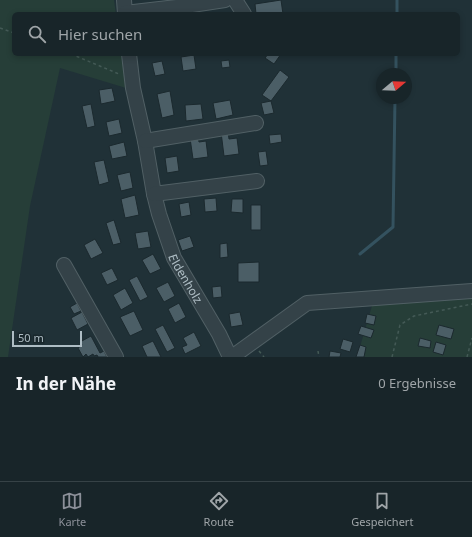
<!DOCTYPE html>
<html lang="de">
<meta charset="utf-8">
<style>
:root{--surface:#182529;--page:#253135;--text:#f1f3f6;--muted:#9fa5a8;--line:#364246;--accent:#8c9099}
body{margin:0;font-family:"Noto Sans",sans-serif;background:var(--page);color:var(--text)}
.compass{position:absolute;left:376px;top:68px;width:36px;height:36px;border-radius:50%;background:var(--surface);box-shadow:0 2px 6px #0003;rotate:71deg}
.scale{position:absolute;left:12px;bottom:10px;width:70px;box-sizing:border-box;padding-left:4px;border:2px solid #aebdc4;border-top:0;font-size:11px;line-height:14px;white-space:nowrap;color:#aebdc4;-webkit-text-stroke:3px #19272c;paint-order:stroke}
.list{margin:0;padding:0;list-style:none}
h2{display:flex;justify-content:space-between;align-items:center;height:52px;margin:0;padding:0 16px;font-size:17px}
h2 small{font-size:13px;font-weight:400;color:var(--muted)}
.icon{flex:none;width:22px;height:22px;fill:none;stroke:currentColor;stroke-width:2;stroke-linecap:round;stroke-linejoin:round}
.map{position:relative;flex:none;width:472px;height:357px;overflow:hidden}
.search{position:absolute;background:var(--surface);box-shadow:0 2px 6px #0003;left:12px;right:12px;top:12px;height:44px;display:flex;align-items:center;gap:10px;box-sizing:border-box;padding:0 14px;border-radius:6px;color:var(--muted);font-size:15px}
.sheet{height:124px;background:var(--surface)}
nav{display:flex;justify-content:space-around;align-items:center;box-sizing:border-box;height:56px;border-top:1px solid var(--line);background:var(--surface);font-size:11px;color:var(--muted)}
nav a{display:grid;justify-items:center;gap:2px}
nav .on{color:var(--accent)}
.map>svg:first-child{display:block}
</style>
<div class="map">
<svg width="472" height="357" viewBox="0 0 472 357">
<rect width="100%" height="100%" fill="#203137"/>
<path fill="#263e38" d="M0 0H114L116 14H14V54H122L126 88 60 68 30 206 8 357H0Z
M472 291V357H357L374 299Z"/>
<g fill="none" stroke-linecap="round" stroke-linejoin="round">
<path stroke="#34525f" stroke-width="3" d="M397 14V0
M396 74V54
M360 254 393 227 395 98"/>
</g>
<path fill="#4b5e66" stroke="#1b292e" d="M281 0 283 14H256L255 4Z
M268 54H281L274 64 265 58Z
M194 55 196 69 183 71 181 57Z
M229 60 230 67 222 68 221 61Z
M162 61 165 74 155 76 152 63Z
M280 70 289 77 271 101 262 95Z
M112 88 115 101 101 104 99 90Z
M170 91 174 115 162 118 157 94Z
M230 100 233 115 216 119 213 103Z
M271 101 274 113 264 115 261 103Z
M91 104 95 126 87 128 82 106Z
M201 104 203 119 186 121 185 105Z
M119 119 122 133 109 136 106 122Z
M228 131 229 139 237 138 239 154 224 156 221 132Z
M281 134 282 142 270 144 269 135Z
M198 136 199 142 206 141 208 157 193 159 190 138Z
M124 142 127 156 112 159 109 146Z
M266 151 268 165 260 166 258 152Z
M177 156 179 171 167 173 165 158Z
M104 160 109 182 99 185 94 162Z
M130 172 133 188 121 191 117 175Z
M135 195 139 215 125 218 121 199Z
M216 198 217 211 205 212 204 199Z
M232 199H243V213L231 212Z
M189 202 191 215 181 217 179 204Z
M251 205H261V230H251Z
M114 220 121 243 113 245 106 223Z
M148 231 151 247 138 249 135 233Z
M190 236 194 247 182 251 178 240Z
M95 239 103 253 91 259 84 245Z
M227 243 228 257 220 258V244Z
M153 254 161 269 150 274 142 260Z
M259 262V282H238V263Z
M112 268 118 280 107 285 101 273Z
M137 276 148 297 140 301 129 280Z
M168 282 175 296 164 302 156 288Z
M221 286 222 297 213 298 212 287Z
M125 288 133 303 121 310 113 295Z
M77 303 81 311 74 314 70 307Z
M179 303 186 317 175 323 168 309Z
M134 311 143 330 130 336 120 317Z
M82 312 88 324 77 330 71 318Z
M240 312 243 325 231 327 229 314Z
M367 314 376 316 374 325 365 323Z
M163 325 175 348 167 352 155 329Z
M439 325 454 329 451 339 436 335Z
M361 326 374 330 371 338 358 334Z
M194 332 201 346 185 354 182 347 187 345 183 338Z
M91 336 100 353 104 351 107 357H98L97 355 94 356 93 354 88 357 86 354 83 357 78 348 82 345 80 342Z
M420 338 431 341 430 348 418 346Z
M343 339 353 342 350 352 340 349Z
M153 341 161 357H147L142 346Z
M436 342 446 345 443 355 433 352Z
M360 345 366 347 364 357H356Z
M330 351 341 353 340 357H329Z"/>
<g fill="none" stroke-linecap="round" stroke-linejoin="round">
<defs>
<g id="minor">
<path d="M124 0 125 14"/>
<path d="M235 0 244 14"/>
<path d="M125 13 185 6 225 0"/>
<path id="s1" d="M129 54 133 88 145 141 154 194 159 214 174 258 219 334 230 357"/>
<path d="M145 141 256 123"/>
<path d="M154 194 257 181"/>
<path d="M64 265 116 357"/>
<path d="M232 357 307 303 472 291"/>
</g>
</defs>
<use href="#minor" stroke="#516065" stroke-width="16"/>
<path stroke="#445a56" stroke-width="1.5" stroke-dasharray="3 3" stroke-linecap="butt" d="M0 28 14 33
M71 54 119 74
M259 351 264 357
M318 351 319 357
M392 357 400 325 414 316 472 304
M467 357 472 338"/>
<use href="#minor" stroke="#344248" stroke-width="14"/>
</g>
<g text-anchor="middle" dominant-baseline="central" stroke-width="3" stroke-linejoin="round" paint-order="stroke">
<g font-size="12" fill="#aebdc4" stroke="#19272c">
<text stroke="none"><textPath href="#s1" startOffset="233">Eldenholz</textPath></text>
</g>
</g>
</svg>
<svg class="compass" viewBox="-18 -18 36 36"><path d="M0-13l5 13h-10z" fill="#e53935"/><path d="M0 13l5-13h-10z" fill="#9fa5a8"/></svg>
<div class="scale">50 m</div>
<div class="search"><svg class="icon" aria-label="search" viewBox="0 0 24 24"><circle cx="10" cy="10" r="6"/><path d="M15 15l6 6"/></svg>Hier suchen</div>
</div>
<section class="sheet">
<h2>In der Nähe<small>0 Ergebnisse</small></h2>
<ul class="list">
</ul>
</section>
<nav>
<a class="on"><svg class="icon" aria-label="map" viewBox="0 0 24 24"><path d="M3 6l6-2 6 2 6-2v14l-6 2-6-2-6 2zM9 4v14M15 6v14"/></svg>Karte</a>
<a><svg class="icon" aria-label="directions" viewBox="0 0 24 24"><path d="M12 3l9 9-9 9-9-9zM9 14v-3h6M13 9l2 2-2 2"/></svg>Route</a>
<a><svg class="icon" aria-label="saved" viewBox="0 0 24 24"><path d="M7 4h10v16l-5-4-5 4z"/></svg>Gespeichert</a>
</nav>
